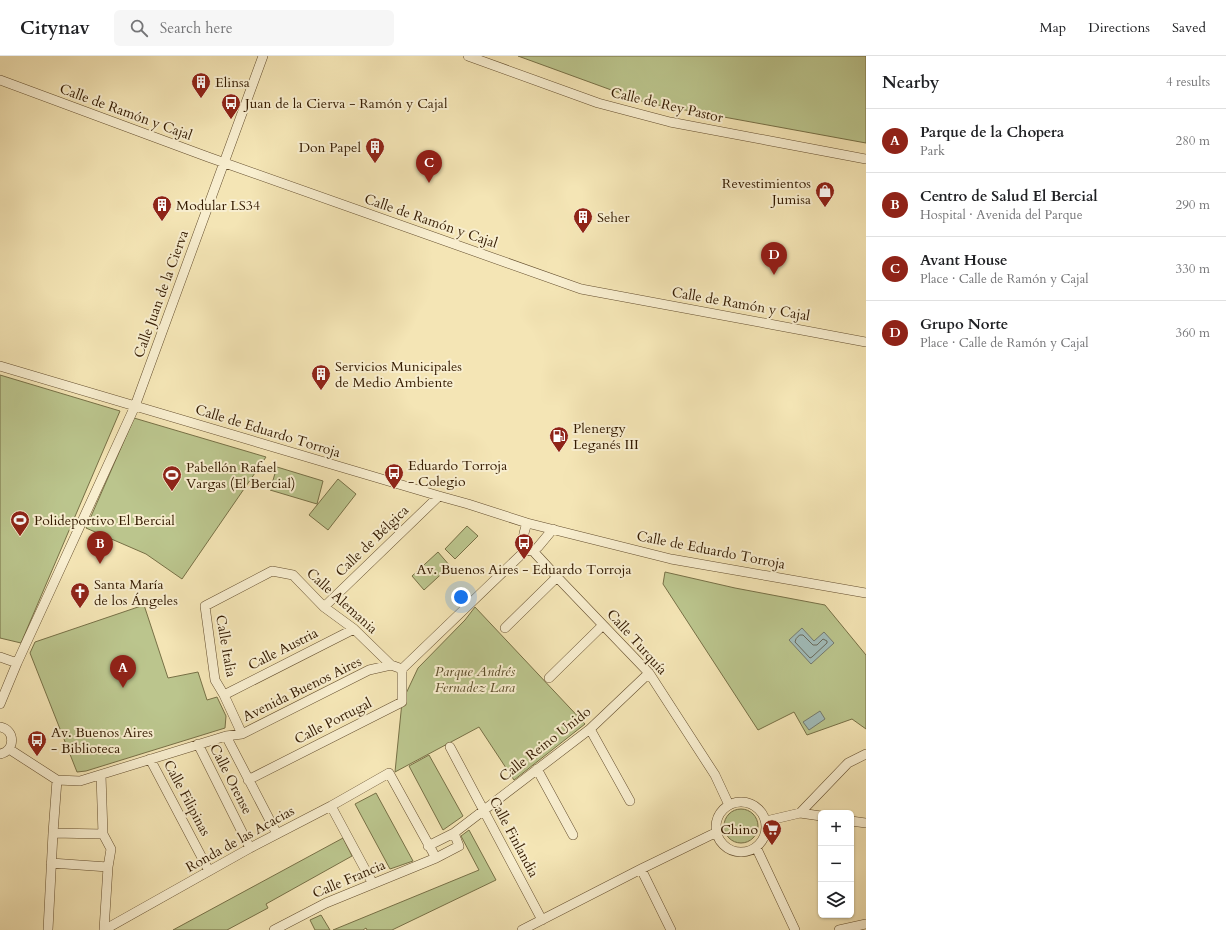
<!DOCTYPE html>
<meta charset="utf-8">
<style>
:root{--surface:#fff;--page:#f6f6f6;--text:#202124;--muted:#757577;--line:#e0e0e0;--accent:#8f2418}
body{margin:0;font-family:Cardo,serif;background:var(--page);color:var(--text)}
.controls{position:absolute;right:12px;bottom:12px;display:grid;overflow:hidden;border-radius:6px;box-shadow:0 1px 3px #0004}
.controls button{width:36px;height:36px;display:grid;place-items:center;padding:0;border:0;border-bottom:1px solid var(--line);background:var(--surface);color:var(--text);font:20px sans-serif}
.you{position:absolute;left:461px;top:541px;width:14px;height:14px;margin:-10px;border:3px solid #fff;border-radius:50%;background:#1a73e8;box-shadow:0 0 0 6px #1a73e833}
.badge{display:grid;place-items:center;width:26px;height:26px;border-radius:50%;background:var(--accent);color:#fff;font-size:13px;font-weight:700}
.pin{position:absolute;translate:-50% -33px;filter:drop-shadow(0 1px 2px #0008)}
.pin::after{content:'';position:absolute;top:21px;width:14px;height:12px;background:inherit;clip-path:polygon(0 0,100% 0,50% 100%)}
.list{margin:0;padding:0;list-style:none}
h2{display:flex;justify-content:space-between;align-items:center;height:52px;margin:0;padding:0 16px;font-size:17px}
h2 small{font-size:13px;font-weight:400;color:var(--muted)}
.list li{display:grid;grid-template-columns:26px 1fr auto;gap:12px;align-items:center;box-sizing:border-box;height:64px;padding:0 16px;border-top:1px solid var(--line)}
.list b{display:block;font-size:15px;white-space:nowrap}
.list p{margin:0;font-size:13px;white-space:nowrap;color:var(--muted)}
.list em{font-size:13px;font-style:normal;color:var(--muted)}
.icon{flex:none;width:22px;height:22px;fill:none;stroke:currentColor;stroke-width:2;stroke-linecap:round;stroke-linejoin:round}
.map{position:relative;flex:none;width:866px;height:874px;overflow:hidden}
header{display:flex;align-items:center;gap:24px;box-sizing:border-box;height:56px;padding:0 20px;background:var(--surface);border-bottom:1px solid var(--line)}
header strong{font-size:19px}
nav{display:flex;gap:22px;margin-inline-start:auto;font-size:14px}
.search{width:280px;height:36px;background:var(--page);display:flex;align-items:center;gap:10px;box-sizing:border-box;padding:0 14px;border-radius:6px;color:var(--muted);font-size:15px}
main{display:flex}
aside{flex:1;background:var(--surface)}
.map>svg:first-child{display:block}
</style>
<header>
<strong>Citynav</strong>
<div class="search"><svg class="icon" aria-label="search" viewBox="0 0 24 24"><circle cx="10" cy="10" r="6"/><path d="M15 15l6 6"/></svg>Search here</div>
<nav><a>Map</a><a>Directions</a><a>Saved</a></nav>
</header>
<main>
<div class="map">
<svg width="866" height="874" viewBox="0 0 866 874">
<rect width="100%" height="100%" fill="#f4e5b5"/>
<filter id="stains"><feTurbulence type="fractalNoise" baseFrequency=".005" numOctaves="4"/><feColorMatrix values="0 0 0 0 .2 0 0 0 0 .09 0 0 0 0 .02 0 0 0 .5 -.17"/></filter>
<radialGradient id="worn" r=".72"><stop offset=".6" stop-color="#630" stop-opacity="0"/><stop offset="1" stop-color="#630" stop-opacity=".3"/></radialGradient>
<path fill="#bbc58d" stroke="#777046" d="M518 0H866V87L647 47Z
M0 319 120 355 21 587 0 582Z
M134 362 266 401 182 523 146 498 86 472Z
M277 411 323 425 317 448 270 434Z
M338 423 356 438 328 474 309 459Z
M467 470 478 480 455 503 445 493Z
M438 496 450 510 424 534 412 520Z
M665 516 735 532 825 549 866 599V673L852 663 807 679 794 656 758 674 663 528Z
M144 549 168 622 198 616 207 644 217 641 226 660 225 672 86 715 77 716 30 597 35 586Z
M475 551 585 668 514 724 479 671 395 716 402 646 418 612 465 564Z
M429 699 463 760 443 774 409 710Z
M376 737 413 805 390 813 355 748Z
M724 770a17 17 0 1 1 34 0a17 17 0 1 1-34 0Z
M469 774 496 824 392 874H367L366 872 363 874H333L479 814 461 780Z
M343 782 352 800 266 848 268 852 227 874H173Z
M321 859 330 874H315L310 864Z"/>
<path fill="#a1bcb9" stroke="#757b6f" d="M802 572 814 585 824 576 834 587 811 608 789 584Z
M820 655 825 663 809 674 803 666Z"/>
<g fill="none" stroke-linecap="round" stroke-linejoin="round">
<path stroke="#6a6b5c" stroke-width="1" d="M800 579H803L813 589H817L823 583 827 585V587L812 601 810 602 795 586 796 583Z"/>
<defs>
<path id="minor" d="M468 0 598 47 670 66 866 103
M0 24 208 101 581 233 866 286
M0 310 439 440 468 448 527 467 671 503 866 537
M527 467C524 476 521 485 526 494L533 495 538 491 553 473
M533 495 557 521 649 617 715 719 729 749
M324 551 439 440
M505 572 557 521
M0 601 17 607
M549 622 603 569
M224 639 354 573
M0 648 17 607 135 350 263 0
M0 671C16 674 15 695 0 698
M590 673 630 745
M242 678 224 639 215 624 205 550 272 515 293 519 324 551 354 573 391 609
M226 680 277 778
M198 688 250 792
M450 691 542 864
M9 693 57 724 80 725 226 680 242 678 369 614 391 609 402 613 526 494
M150 703 209 815
M537 713 573 779
M101 719 103 778 111 793 108 811 104 874
M248 724 402 646V613
M716 771a25 25 0 1 1 50 0a25 25 0 1 1-50 0Z
M331 750 373 828
M800 757 848 707 866 698
M766 765 800 757 821 760
M851 765 866 767
M53 777 103 778
M428 790 454 777 590 673 649 617
M756 791 795 874
M51 807 108 811
M641 813 671 874
M48 874 53 777 57 724
M104 874 250 792 331 750 389 717 436 802
M274 874 326 847 436 802 459 790 454 777
M522 874 641 813 717 776
M839 874 866 868"/>
</defs>
<use href="#minor" stroke="#634d2d" stroke-width="10"/>
<use href="#minor" stroke="#f8eecf" stroke-width="9"/>
</g>
<defs>
<symbol id="building-pin" viewBox="-11 -11 22 30"><path d="M0 17L-7.5 6A9.5 9.5 0 1 1 7.5 6Z" fill="#8f2418" stroke="#f8eecf"/><path d="M-4-6H4V6H1V3H-1V6H-4ZM-2.5-4.3h1.7v1.8h-1.7ZM.8-4.3h1.7v1.8H.8ZM-2.5-1h1.7V.8h-1.7ZM.8-1h1.7V.8H.8Z" fill="#fff"/></symbol>
<symbol id="bus-pin" viewBox="-11 -11 22 30"><path d="M0 17L-7.5 6A9.5 9.5 0 1 1 7.5 6Z" fill="#8f2418" stroke="#f8eecf"/><path d="M-5-6H5V4H4V6H2V4H-2V6H-4V4H-5ZM-3.5-4V0h7V-4ZM-3.5 1.2v1.5H-2V1.2ZM2 1.2v1.5H3.5V1.2Z" fill="#fff"/></symbol>
<symbol id="shop-pin" viewBox="-11 -11 22 30"><path d="M0 17L-7.5 6A9.5 9.5 0 1 1 7.5 6Z" fill="#8f2418" stroke="#f8eecf"/><path d="M-5-2.5h2.3a2.7 3.5 0 0 1 5.4 0H5L5.5 6h-11ZM-1.5-2.5h3a1.5 2.3 0 0 0-3 0Z" fill="#fff"/></symbol>
<symbol id="fuel-pin" viewBox="-11 -11 22 30"><path d="M0 17L-7.5 6A9.5 9.5 0 1 1 7.5 6Z" fill="#8f2418" stroke="#f8eecf"/><path d="M-5.5-6h7V0h2V4h1.3V-2.5L3-4.5l.8-.8L6-3V5H2.5V1h-1V6h-7ZM-4.2-4.7v3.2H.2V-4.7Z" fill="#fff"/></symbol>
<symbol id="stadium-pin" viewBox="-11 -11 22 30"><path d="M0 17L-7.5 6A9.5 9.5 0 1 1 7.5 6Z" fill="#8f2418" stroke="#f8eecf"/><path d="M0-5a6.5 5 0 1 0 0 10a6.5 5 0 1 0 0-10ZM-3.5-1.8h7v3.6h-7Z" fill="#fff"/></symbol>
<symbol id="church-pin" viewBox="-11 -11 22 30"><path d="M0 17L-7.5 6A9.5 9.5 0 1 1 7.5 6Z" fill="#8f2418" stroke="#f8eecf"/><path d="M-1.2-6h2.4v3.5h3.3v2.4h-3.3V6h-2.4V-.1h-3.3v-2.4h3.3Z" fill="#fff"/></symbol>
<symbol id="supermarket-pin" viewBox="-11 -11 22 30"><path d="M0 17L-7.5 6A9.5 9.5 0 1 1 7.5 6Z" fill="#8f2418" stroke="#f8eecf"/><path d="M-6-5.5h2.5l.6 2H6L4.5 2H-2.5L-4.4-4H-6ZM-1.5 3.2a1.3 1.3 0 1 0 .1 0ZM3 3.2a1.3 1.3 0 1 0 .1 0Z" fill="#fff"/></symbol>
</defs>
<g fill-rule="evenodd">
<use href="#building-pin" x="190" y="15" width="22" height="30"/>
<use href="#bus-pin" x="220" y="36" width="22" height="30"/>
<use href="#building-pin" x="364" y="80" width="22" height="30"/>
<use href="#shop-pin" x="814" y="124" width="22" height="30"/>
<use href="#building-pin" x="151" y="138" width="22" height="30"/>
<use href="#building-pin" x="572" y="150" width="22" height="30"/>
<use href="#building-pin" x="310" y="307" width="22" height="30"/>
<use href="#fuel-pin" x="548" y="369" width="22" height="30"/>
<use href="#bus-pin" x="383" y="406" width="22" height="30"/>
<use href="#stadium-pin" x="161" y="408" width="22" height="30"/>
<use href="#stadium-pin" x="9" y="453" width="22" height="30"/>
<use href="#bus-pin" x="513" y="476" width="22" height="30"/>
<use href="#church-pin" x="69" y="525" width="22" height="30"/>
<use href="#bus-pin" x="26" y="673" width="22" height="30"/>
<use href="#supermarket-pin" x="761" y="762" width="22" height="30"/>
</g>
<g text-anchor="middle" dominant-baseline="central" stroke-width="4" stroke-linejoin="round" paint-order="stroke">
<g font-size="14" fill="#331a00" stroke="#f8eecf" text-anchor="start">
<text x="215" y="26">Elinsa</text>
<text x="245" y="47">Juan de la Cierva - Ramón y Cajal</text>
<text x="361" y="91" text-anchor="end">Don Papel</text>
<text x="811" y="127" text-anchor="end">Revestimientos<tspan x="811" dy="16">Jumisa</tspan></text>
<text x="176" y="149">Modular LS34</text>
<text x="597" y="161">Seher</text>
<text x="335" y="310">Servicios Municipales<tspan x="335" dy="16">de Medio Ambiente</tspan></text>
<text x="573" y="372">Plenergy<tspan x="573" dy="16">Leganés III</tspan></text>
<text x="408" y="409">Eduardo Torroja<tspan x="408" dy="16">- Colegio</tspan></text>
<text x="186" y="411">Pabellón Rafael<tspan x="186" dy="16">Vargas (El Bercial)</tspan></text>
<text x="34" y="464">Polideportivo El Bercial</text>
<text x="524" y="513" text-anchor="middle">Av. Buenos Aires - Eduardo Torroja</text>
<text x="94" y="528">Santa María<tspan x="94" dy="16">de los Ángeles</tspan></text>
<text x="51" y="676">Av. Buenos Aires<tspan x="51" dy="16">- Biblioteca</tspan></text>
<text x="758" y="773" text-anchor="end">Chino</text>
</g>
<g font-size="14" fill="#331a00" stroke="#f8eecf">
<text transform="translate(667 49) rotate(13)">Calle de Rey Pastor</text>
<text transform="translate(126 56) rotate(20)">Calle de Ramón y Cajal</text>
<text transform="translate(431 165) rotate(19)">Calle de Ramón y Cajal</text>
<text transform="translate(161 238) rotate(-70)">Calle Juan de la Cierva</text>
<text transform="translate(741 248) rotate(10)">Calle de Ramón y Cajal</text>
<text transform="translate(268 375) rotate(17)">Calle de Eduardo Torroja</text>
<text transform="translate(372 485) rotate(-44)">Calle de Bélgica</text>
<text transform="translate(711 494) rotate(11)">Calle de Eduardo Torroja</text>
<text transform="translate(342 545) rotate(42)">Calle Alemania</text>
<text transform="translate(637 586) rotate(48)">Calle Turquía</text>
<text transform="translate(226 590) rotate(80)">Calle Italia</text>
<text transform="translate(283 593) rotate(-27)">Calle Austria</text>
<text transform="translate(302 633) rotate(-26)">Avenida Buenos Aires</text>
<text transform="translate(333 665) rotate(-27)">Calle Portugal</text>
<text transform="translate(545 688) rotate(-38)">Calle Reino Unido</text>
<text transform="translate(231 723) rotate(63)">Calle Orense</text>
<text transform="translate(187 742) rotate(62)">Calle Filipinas</text>
<text transform="translate(514 781) rotate(62)">Calle Finlandia</text>
<text transform="translate(240 783) rotate(-29)">Ronda de las Acacias</text>
<text transform="translate(349 823) rotate(-23)">Calle Francia</text>
</g>
<g font-size="14" font-style="italic" fill="#5c4d2a" stroke="#f8eecf">
<text x="475" y="615">Parque Andrés<tspan x="475" dy="16">Fernadez Lara</tspan></text>
</g>
</g>
<rect width="100%" height="100%" filter="url(#stains)"/>
<rect width="100%" height="100%" fill="url(#worn)"/>
</svg>
<div class="controls">
<button>+</button>
<button>−</button>
<button><svg class="icon" aria-label="layers" viewBox="0 0 24 24"><path d="M12 4l9 5-9 5-9-5zM3 14l9 5 9-5"/></svg></button>
</div>
<div class="you"></div>
<div class="pin badge" style="left:123px;top:632px">A</div>
<div class="pin badge" style="left:100px;top:508px">B</div>
<div class="pin badge" style="left:429px;top:127px">C</div>
<div class="pin badge" style="left:774px;top:219px">D</div>
</div>
<aside>
<h2>Nearby<small>4 results</small></h2>
<ul class="list">
<li><span class="badge">A</span><div><b>Parque de la Chopera</b><p>Park</p></div><em>280 m</em></li>
<li><span class="badge">B</span><div><b>Centro de Salud El Bercial</b><p>Hospital · Avenida del Parque</p></div><em>290 m</em></li>
<li><span class="badge">C</span><div><b>Avant House</b><p>Place · Calle de Ramón y Cajal</p></div><em>330 m</em></li>
<li><span class="badge">D</span><div><b>Grupo Norte</b><p>Place · Calle de Ramón y Cajal</p></div><em>360 m</em></li>
</ul>
</aside>
</main>
